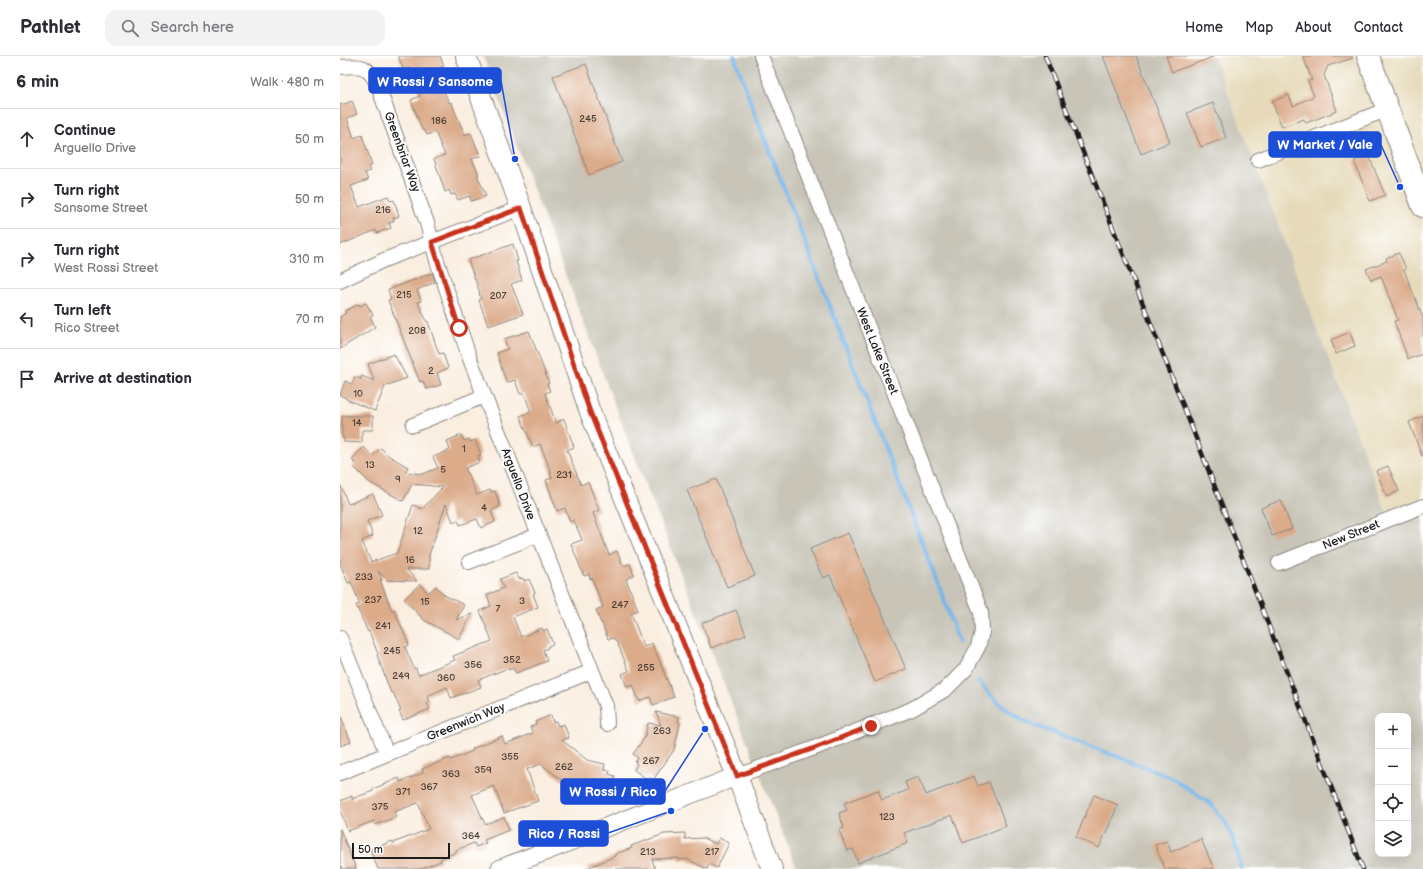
<!DOCTYPE html>
<meta charset="utf-8">
<style>
:root{--surface:#fff;--page:#f2f2f3;--text:#2b2b33;--muted:#7c7c81;--line:#e1e1e2}
body{margin:0;font-family:"Balsamiq Sans",sans-serif;background:var(--page);color:var(--text)}
.controls{position:absolute;right:12px;bottom:12px;display:grid;overflow:hidden;border-radius:8px;box-shadow:0 4px 16px #0002}
.controls button{width:36px;height:36px;display:grid;place-items:center;padding:0;border:0;border-bottom:1px solid var(--line);background:var(--surface);color:var(--text);font:20px sans-serif}
.scale{position:absolute;left:12px;bottom:10px;width:98px;box-sizing:border-box;padding-left:4px;border:2px solid #1c1c1c;border-top:0;font-size:11px;line-height:14px;white-space:nowrap;color:#1c1c1c;-webkit-text-stroke:3px #fff;paint-order:stroke}
.stop{position:absolute;width:12px;height:12px;margin:-9px;border:3px solid #c8321e;border-radius:50%;background:#fff}
.stop.end{background:#c8321e;border-color:#fff;box-shadow:0 1px 4px #0008}
.list{margin:0;padding:0;list-style:none}
h2{display:flex;justify-content:space-between;align-items:center;height:52px;margin:0;padding:0 16px;font-size:17px}
h2 small{font-size:13px;font-weight:400;color:var(--muted)}
.list li{display:grid;grid-template-columns:26px 1fr auto;gap:12px;align-items:center;box-sizing:border-box;height:60px;padding:0 16px;border-top:1px solid var(--line)}
.list b{display:block;font-size:15px;white-space:nowrap}
.list p{margin:0;font-size:13px;white-space:nowrap;color:var(--muted)}
.list em{font-size:13px;font-style:normal;color:var(--muted)}
.icon{flex:none;width:22px;height:22px;fill:none;stroke:currentColor;stroke-width:2;stroke-linecap:round;stroke-linejoin:round}
.map{position:relative;flex:none;width:1083px;height:813px;overflow:hidden}
header{display:flex;align-items:center;gap:24px;box-sizing:border-box;height:56px;padding:0 20px;background:var(--surface);border-bottom:1px solid var(--line)}
header strong{font-size:19px}
nav{display:flex;gap:22px;margin-inline-start:auto;font-size:14px}
.search{width:280px;height:36px;background:var(--page);display:flex;align-items:center;gap:10px;box-sizing:border-box;padding:0 14px;border-radius:12px;color:var(--muted);font-size:15px}
main{display:flex}
aside{flex:1;background:var(--surface)}
.map>svg:first-child{display:block}
</style>
<header>
<strong>Pathlet</strong>
<div class="search"><svg class="icon" aria-label="search" viewBox="0 0 24 24"><circle cx="10" cy="10" r="6"/><path d="M15 15l6 6"/></svg>Search here</div>
<nav><a>Home</a><a>Map</a><a>About</a><a>Contact</a></nav>
</header>
<main>
<aside>
<h2>6 min<small>Walk · 480 m</small></h2>
<ul class="list">
<li><svg class="icon" aria-label="ahead" viewBox="0 0 24 24"><path d="M12 20V5M6 11l6-6 6 6"/></svg><div><b>Continue</b><p>Arguello Drive</p></div><em>50 m</em></li>
<li><svg class="icon" aria-label="right" viewBox="0 0 24 24"><path d="M7 20v-9h11M14 6l5 5-5 5"/></svg><div><b>Turn right</b><p>Sansome Street</p></div><em>50 m</em></li>
<li><svg class="icon" aria-label="right" viewBox="0 0 24 24"><path d="M7 20v-9h11M14 6l5 5-5 5"/></svg><div><b>Turn right</b><p>West Rossi Street</p></div><em>310 m</em></li>
<li><svg class="icon" aria-label="left" viewBox="0 0 24 24"><path d="M17 20v-9H6M10 6l-5 5 5 5"/></svg><div><b>Turn left</b><p>Rico Street</p></div><em>70 m</em></li>
<li><svg class="icon" aria-label="arrive" viewBox="0 0 24 24"><path d="M6 21V4h12l-3 4 3 4H6"/></svg><div><b>Arrive at destination</b></div></li>
</ul>
</aside>
<div class="map">
<svg width="1083" height="813" viewBox="0 0 1083 813">
<rect width="100%" height="100%" fill="#fff"/>
<filter id="ink" filterUnits="userSpaceOnUse"><feTurbulence type="fractalNoise" baseFrequency=".025" numOctaves="2"/><feDisplacementMap in="SourceGraphic" scale="8" xChannelSelector="R" yChannelSelector="G"/><feConvolveMatrix kernelMatrix="1 2 1 2 8 2 1 2 1" color-interpolation-filters="sRGB"/></filter>
<filter id="wash" filterUnits="userSpaceOnUse"><feTurbulence type="fractalNoise" baseFrequency=".012" numOctaves="4" result="noise"/><feDisplacementMap in="SourceGraphic" scale="16" xChannelSelector="R" yChannelSelector="G"/><feGaussianBlur stdDeviation="0.9" result="paint"/><feColorMatrix in="noise" values="0 0 0 0 0 0 0 0 0 0 0 0 0 0 0 0 0 1.4 0 .05"/><feComposite in="paint" operator="in"/></filter>
<g filter="url(#wash)">
<rect width="100%" height="100%" fill="#faeee0"/>
<path fill="#e6daba" d="M874 0H1083V445L1048 460Z"/>
<path fill="#c8c4b8" fill-rule="evenodd" d="M143 0H874L1048 460 1083 445V813H457L288 384ZM1038 660H1068V798H1038Z"/>
<g fill="none" stroke-linecap="round" stroke-linejoin="round">
<path stroke="#74b6e9" stroke-width="4" d="M394 0 412 50 599 530 619 586
M638 625C654 644 669 657 691 668L831 721 852 735 872 749 886 767 894 785 902 813"/>
</g>
<g id="blocks">
<path fill="#dcab8a" d="M58 0H100L104 10 95 14 109 47 111 46 125 79 131 77 140 100 132 103 139 119H137L146 140 131 145 130 140 118 144 115 138 111 139 109 134 105 136 94 103 105 99 95 76 87 79 84 74H82L71 44 80 40 69 12 64 14Z
M763 0H796L830 86 801 98Z
M826 0H873V1L832 16Z
M963 0H1012L1013 2 988 10 984 19 997 55 966 67 964 63 942 71 932 45 949 39 953 50 974 40 968 25 972 24Z
M246 8 282 106 249 119 213 20Z
M12 45 17 58 7 62 14 82 22 79 32 109 28 111 30 115 25 117 28 124 11 130 19 151 48 140 50 145 54 144 59 160 53 162 54 165 49 167 51 172 37 177 36 174 0 189V48L2 49Z
M873 47 886 82 861 91 847 57Z
M1029 100 1045 139 1030 145 1014 105Z
M173 188 178 205H176L182 224 171 228 183 258 148 270 139 244 141 243 139 237H140L128 204Z
M1059 197 1066 213 1064 214 1083 262V298L1068 303 1054 265 1058 264 1041 220 1031 224 1026 213 1047 205 1046 202Z
M92 217 95 226 77 234 81 245 78 246 87 266H88L99 298 103 297 108 312 97 317 101 329 86 333 83 325 80 326 48 244 51 243 48 234Z
M26 247 33 259 30 260 35 271 0 293V261L6 257 5 255 19 248 20 250Z
M189 275 209 327 207 328 210 335 205 337 216 367 224 363 234 391 227 394 241 429 248 426 259 454 253 457 269 499 277 495 283 510 290 508 294 519 286 523 298 554 291 557 304 591 312 587 334 641 313 649 310 641 299 645 293 629 287 631 282 618 289 615 277 586H276L274 582 268 583 262 567H261L256 554 263 551 252 522 250 523 249 518 244 520 231 488 242 484 234 464 230 466 225 452 217 455 206 424 212 422 210 417 211 416 200 388 193 391 180 360 191 356 184 337 180 338 175 324 167 327 162 314 157 297 168 293 164 283Z
M1010 276 1015 290 996 298 991 284Z
M54 298 67 322 45 330 35 355 6 343V342L0 339 5 325 12 328 15 321 21 323 22 320 34 325 28 308Z
M2 360H33V374H22V387L4 386V382H2Z
M1083 360V400H1082L1069 366Z
M121 379 124 385 128 383 130 386 135 384 141 399 138 400 140 406 125 412 137 439 150 434 151 436 155 435 160 450 151 455 155 466 141 472 137 463 120 469 118 464 113 466 106 448 89 499V513H66L77 525 47 524 38 515 42 524H40L52 555 54 553 69 589 65 591 74 613 76 612 78 619 115 604 113 600 152 585 140 555 151 550 147 539 164 532 160 523 176 517 179 523 183 522 184 525 189 523 195 537 193 538 198 551 173 561 181 581 202 572 203 575 207 573 213 588 208 590V592L203 594 207 605 176 617 173 612 169 614 168 612 138 624 141 631 111 642 107 631 87 640 90 646 87 647 90 653 63 664 59 655H61L53 636 51 637 37 599 38 598 29 575 28 576 16 549 20 548 11 526 8 527 0 507V428L8 448 33 438 42 459 27 465 33 480 22 485 31 506 57 497 73 449 82 453 103 431 72 428 63 445 29 426 13 410 15 408 12 403 24 391 32 400 41 392 49 400 68 411 65 416 83 418 98 412 93 401 110 394 107 385Z
M1048 410 1059 435 1047 441 1036 415Z
M376 423 415 520 387 531 347 434Z
M941 444 952 473 932 480 921 452Z
M508 477 566 613 535 626 490 519 483 522 470 493Z
M80 528 88 537 96 530 104 539 124 549 116 564 132 558 119 583 84 564 64 543Z
M396 554 406 579 371 592 362 567Z
M316 656 339 661 338 666 340 667 334 694 313 724 308 720 307 723 294 714 297 708 295 706 298 702 293 698 305 681 308 667 321 669Z
M0 659 11 686 0 690Z
M211 659 213 666 216 665 218 670 224 668 229 682 222 684 247 704 265 708 264 714 270 715 269 718 275 720 272 736 269 735 268 741 242 735 235 747 222 739 228 729 201 708 187 713 198 745 164 757 154 730 132 739 145 768 164 761 169 774 144 784 146 787 136 791 134 787 116 794V796L100 803 101 805 81 813H38L30 794 52 785 53 787 89 773 78 747 54 756 56 761 35 769 34 765 8 775 0 754V745L12 740V743L33 735V733L59 722 60 726 83 717 82 713 110 702 111 704 133 695 132 693 162 680 165 688 193 677 190 671 196 668 195 666Z
M634 720 638 730 649 726 666 770 623 787 612 759 564 777 568 787 518 807 513 793 507 795 499 774 504 772 499 757 507 754 504 747 538 734 542 744 568 734 565 726 578 721 586 739Z
M754 739 778 749 759 792 736 781Z
M0 773 16 813H2L0 807Z
M345 777V783L363 782 376 788 379 782 389 787 377 812 369 808 367 813 347 803 339 804V802L312 803 315 813H245L275 800V798L292 792 291 790 324 778Z
M861 783 874 813H825L815 789 827 785 831 796Z"/>
</g>
</g>
<g filter="url(#ink)">
<use href="#blocks" fill-opacity="0" stroke="#8b857e" stroke-width="1"/>
<g fill="none" stroke-linecap="round" stroke-linejoin="round">
<defs>
<path id="minor" d="M0 11C22 9 28 9 38 30L87 167 97 205 130 303 266 650 267 668
M918 104 1048 53
M0 225 44 204 181 152
M73 369 144 340
M129 506 198 479
M939 507 1083 450
M0 582 47 698
M0 717 252 615
M397 720 472 693 572 653 606 633 626 613 638 591 642 576 641 556 421 0"/>
<path id="tertiary" d="M160 813 397 720"/>
<path id="secondary" d="M126 0 181 152 250 356 397 720 432 813"/>
<path id="primary" d="M1028 0 1083 150"/>
</defs>
<use href="#minor" stroke="#8b857e" stroke-width="16"/>
<use href="#tertiary" stroke="#8b857e" stroke-width="20"/>
<use href="#secondary" stroke="#8b857e" stroke-width="22"/>
<use href="#primary" stroke="#8b857e" stroke-width="24"/>
<use href="#minor" stroke="#fff" stroke-width="14"/>
<use href="#tertiary" stroke="#fff" stroke-width="18"/>
<use href="#secondary" stroke="#fff" stroke-width="20"/>
<use href="#primary" stroke="#fff" stroke-width="22"/>
<defs>
<path id="rail" d="M705 0 854 377 1023 813"/>
</defs>
<use href="#rail" stroke="#1c1c1c" stroke-width="4.5"/>
<use href="#rail" stroke="#fff" stroke-width="3" stroke-dasharray="9" stroke-linecap="butt"/>
</g>
</g>
<g fill="none" stroke-linecap="round" stroke-linejoin="round" filter="url(#ink)">
<path stroke="#c8321e" stroke-width="5" d="M119 272 92 186 181 152 250 356 397 720 472 693 531 670"/>
</g>
<g text-anchor="middle" dominant-baseline="central" stroke-width="4" stroke-linejoin="round" paint-order="stroke">
<g font-size="10" fill="#4c4038">
<text x="248" y="63">245</text>
<text x="99" y="65">186</text>
<text x="43" y="154">216</text>
<text x="64" y="239">215</text>
<text x="158" y="240">207</text>
<text x="77" y="275">208</text>
<text x="91" y="315">2</text>
<text x="18" y="338">10</text>
<text x="17" y="367">14</text>
<text x="124" y="393">1</text>
<text x="30" y="409">13</text>
<text x="103" y="414">5</text>
<text x="224" y="419">231</text>
<text x="58" y="423">9</text>
<text x="144" y="452">4</text>
<text x="78" y="475">12</text>
<text x="70" y="504">16</text>
<text x="24" y="521">233</text>
<text x="33" y="544">237</text>
<text x="182" y="545">3</text>
<text x="85" y="546">15</text>
<text x="280" y="549">247</text>
<text x="158" y="553">7</text>
<text x="43" y="570">241</text>
<text x="52" y="595">245</text>
<text x="172" y="604">352</text>
<text x="133" y="609">356</text>
<text x="306" y="612">255</text>
<text x="61" y="620">249</text>
<text x="106" y="622">360</text>
<text x="322" y="675">263</text>
<text x="170" y="701">355</text>
<text x="311" y="705">267</text>
<text x="224" y="711">262</text>
<text x="143" y="714">359</text>
<text x="111" y="718">363</text>
<text x="89" y="731">367</text>
<text x="63" y="736">371</text>
<text x="40" y="751">375</text>
<text x="547" y="761">123</text>
<text x="131" y="780">364</text>
<text x="308" y="796">213</text>
<text x="372" y="796">217</text>
</g>
<g font-size="12" fill="#1c1c1c" stroke="#fff">
<text transform="translate(62 96) rotate(70)">Greenbriar Way</text>
<text transform="translate(537 295) rotate(68)">West Lake Street</text>
<text transform="translate(178 428) rotate(69)">Arguello Drive</text>
<text transform="translate(1011 479) rotate(-22)">New Street</text>
<text transform="translate(126 666) rotate(-22)">Greenwich Way</text>
</g>
</g>
<path fill="none" stroke="#1d4ed8" stroke-width="1.5" d="M175 103L161 25M1060 131L1041 89M365 673L325 735M331 755L268 777"/>
<g fill="#1d4ed8" stroke="#fff" stroke-width="1.5">
<circle cx="175" cy="103" r="4"/>
<circle cx="1060" cy="131" r="4"/>
<circle cx="365" cy="673" r="4"/>
<circle cx="331" cy="755" r="4"/>
</g>
<g fill="#1d4ed8" stroke="#1d4ed8" stroke-width="1.5">
<rect x="29" y="12" width="132" height="25" rx="4"/>
<rect x="929" y="76" width="112" height="25" rx="4"/>
<rect x="221" y="723" width="104" height="25" rx="4"/>
<rect x="179" y="765" width="89" height="25" rx="4"/>
</g>
<g font-size="13" text-anchor="middle" font-weight="bold" fill="#fff">
<text x="95" y="30">W Rossi / Sansome</text>
<text x="985" y="93">W Market / Vale</text>
<text x="273" y="740">W Rossi / Rico</text>
<text x="224" y="782">Rico / Rossi</text>
</g>
</svg>
<div class="controls">
<button>+</button>
<button>−</button>
<button><svg class="icon" aria-label="locate" viewBox="0 0 24 24"><circle cx="12" cy="12" r="6"/><path d="M12 2v4M12 18v4M2 12h4M18 12h4"/></svg></button>
<button><svg class="icon" aria-label="layers" viewBox="0 0 24 24"><path d="M12 4l9 5-9 5-9-5zM3 14l9 5 9-5"/></svg></button>
</div>
<div class="scale">50 m</div>
<div class="stop" style="left:119px;top:272px"></div>
<div class="stop end" style="left:531px;top:670px"></div>
</div>
</main>
